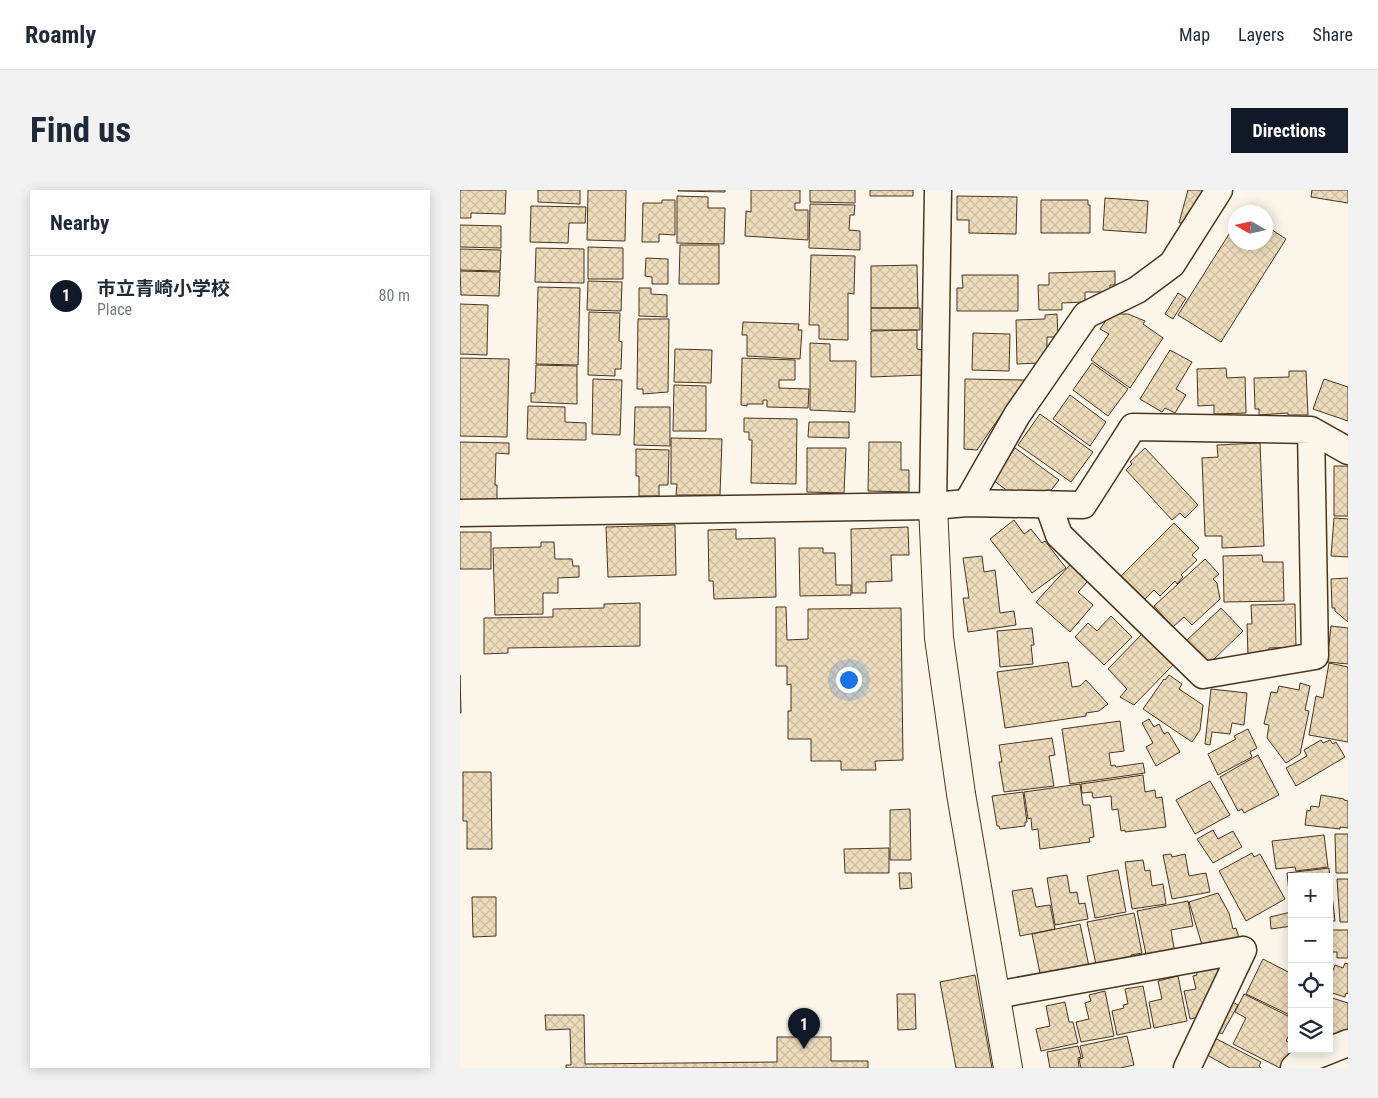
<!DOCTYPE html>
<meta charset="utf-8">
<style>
:root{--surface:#fff;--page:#f2f2f3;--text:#1f2937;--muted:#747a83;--line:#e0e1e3;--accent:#111827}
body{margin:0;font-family:"Roboto Condensed","Noto Sans JP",sans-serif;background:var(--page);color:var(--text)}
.controls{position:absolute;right:15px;bottom:15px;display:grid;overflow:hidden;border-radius:0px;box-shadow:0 2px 12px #0003}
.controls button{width:45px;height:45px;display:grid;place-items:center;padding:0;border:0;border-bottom:1px solid var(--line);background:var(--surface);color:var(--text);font:25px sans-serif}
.compass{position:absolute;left:768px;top:15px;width:45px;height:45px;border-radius:50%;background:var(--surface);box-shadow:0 2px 12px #0003;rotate:279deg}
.you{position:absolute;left:388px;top:489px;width:18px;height:18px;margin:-12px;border:4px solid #fff;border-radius:50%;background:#1a73e8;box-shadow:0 0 0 8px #1a73e833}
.badge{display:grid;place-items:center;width:32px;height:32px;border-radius:50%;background:var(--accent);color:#fff;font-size:16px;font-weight:700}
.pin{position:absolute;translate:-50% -41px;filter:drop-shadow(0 1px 2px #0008)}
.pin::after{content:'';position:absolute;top:26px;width:18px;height:15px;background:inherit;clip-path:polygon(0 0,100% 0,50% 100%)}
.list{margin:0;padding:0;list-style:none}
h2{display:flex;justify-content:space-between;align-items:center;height:65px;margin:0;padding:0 20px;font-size:21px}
h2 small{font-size:16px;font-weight:400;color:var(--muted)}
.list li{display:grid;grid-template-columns:32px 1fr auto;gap:15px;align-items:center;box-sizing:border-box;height:80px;padding:0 20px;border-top:1px solid var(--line)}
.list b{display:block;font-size:19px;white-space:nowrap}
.list p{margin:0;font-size:16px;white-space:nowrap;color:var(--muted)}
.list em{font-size:16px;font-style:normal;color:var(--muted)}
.icon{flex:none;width:28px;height:28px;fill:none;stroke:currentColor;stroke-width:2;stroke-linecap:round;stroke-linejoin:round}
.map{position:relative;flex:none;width:888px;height:878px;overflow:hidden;border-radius:0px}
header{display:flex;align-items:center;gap:30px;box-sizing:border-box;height:70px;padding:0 25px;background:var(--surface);border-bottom:1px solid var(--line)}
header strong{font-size:24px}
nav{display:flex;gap:28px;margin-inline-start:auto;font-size:18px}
.intro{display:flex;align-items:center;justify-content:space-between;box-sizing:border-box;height:120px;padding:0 30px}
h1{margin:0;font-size:35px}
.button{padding:12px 22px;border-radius:0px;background:var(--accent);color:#fff;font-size:18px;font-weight:700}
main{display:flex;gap:30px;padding:0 30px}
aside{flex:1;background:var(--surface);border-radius:0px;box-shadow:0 2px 12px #0003}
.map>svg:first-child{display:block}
</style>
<header>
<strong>Roamly</strong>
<nav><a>Map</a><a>Layers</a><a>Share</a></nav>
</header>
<div class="intro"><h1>Find us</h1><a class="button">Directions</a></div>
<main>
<aside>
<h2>Nearby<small></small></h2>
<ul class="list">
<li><span class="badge">1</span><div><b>市立青崎小学校</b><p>Place</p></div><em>80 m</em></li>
</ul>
</aside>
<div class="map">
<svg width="888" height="878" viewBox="0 0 888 878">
<defs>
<pattern id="building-cross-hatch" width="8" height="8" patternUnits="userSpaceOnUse" patternTransform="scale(1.25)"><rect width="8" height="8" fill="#ecdcbc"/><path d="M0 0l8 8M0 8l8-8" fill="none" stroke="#ccbda1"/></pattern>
</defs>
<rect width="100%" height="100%" fill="#fbf6e9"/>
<path fill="url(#building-cross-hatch)" stroke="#4a3520" d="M0 0H46L45 24 11 23V28H0Z
M78 0H120V14L78 12Z
M128 0H166L165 51 127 50Z
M218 0H265V2L218 1Z
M291 0H340V13H335V20H348V50L285 46 286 21 291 22Z
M350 0H395V13L350 12Z
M410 0H453V6H410Z
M728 0H746L726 33H719Z
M852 0H888V13L851 7Z
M217 6 248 7V18H265L264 54 217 53Z
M497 6 557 7 556 44 509 43V30H497Z
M645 8 688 11 686 43 643 40Z
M202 10H215V45L199 44V52H182L183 13H202Z
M581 10H628V15H630V43H581Z
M350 14 395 15 394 25H390L389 40 400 41V60L349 58Z
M71 16 126 17 125 33H109L108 53 70 52Z
M776 33V52H806V36L826 49 761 152 718 125Z
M0 35 41 36V58L0 57Z
M220 55H259V94H219Z
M128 57 163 58V89H128Z
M76 58 124 59V93L75 92Z
M0 59 41 60 40 81 0 80Z
M351 65 395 66 394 104 388 103V150L359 149V135H349Z
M186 68 208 69V94H192V87L185 86Z
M457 75 458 118H411V76Z
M0 81 40 82 39 106 1 105Z
M655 81V95H650V102H625V112L602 113V120H579L578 95H589V83Z
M502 85H558V121H497V98H503Z
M128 91 162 92 161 121 127 120Z
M78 97 120 98 118 175 76 174Z
M179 98H191V104L207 105V127L179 126Z
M718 103 726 108 713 129 705 124Z
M0 114 28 115 27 165 0 164Z
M411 118H460V140H411Z
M129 122 160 123 159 151 162 152 161 179H155V186L128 185Z
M597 124 598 147H587V163L579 173 557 174 556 130 585 129V125Z
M657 124H668L685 131 683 134 703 148 670 198 631 170 649 144 640 139 649 126Z
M178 129H209L208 202 183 204V199H177Z
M283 132 339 134 338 140H342L340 169 287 166V145H282Z
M457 140V159L462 160 463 185 411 187V141Z
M513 143 550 144 549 181 512 180Z
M350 153 370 154V171H396L395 222 350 220Z
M215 159 252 160 251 193 214 192Z
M710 160 732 172 716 199 726 205 715 223 705 218 702 222 680 209Z
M0 168 49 169 47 247 0 246Z
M282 168 335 170V190H319V198L349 199 348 218 307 217V210H303V214H287V216L281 215Z
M632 173 668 199 648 226 613 200Z
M76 175 117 176V214L71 212V203H75Z
M766 178 767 188 785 187 786 223 754 224V215L738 216 737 179Z
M829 181H846L848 225H828V223L799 225V219H795L794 188 829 187Z
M133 189 162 190 160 245 132 244Z
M505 189 565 190 517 260 504 259Z
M864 189 888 197V231L853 219Z
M214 195 246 196V241H213Z
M610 205 646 232 630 256 593 229Z
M68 216 105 217V232L126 233V250L67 249Z
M175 217H210V256L174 255Z
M580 224 633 262 611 292 558 255Z
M284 228 337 229 336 294 291 293 292 250H289V242H284Z
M349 232H389V248L348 247Z
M211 248 262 249 260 305H216L217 294H211Z
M0 252 49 253V264L36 263 35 295H37V314L0 313Z
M409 252H441V280H449V302L408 301Z
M800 253 804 356 762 358V346H745L742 268 758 267 757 255Z
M347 258H386L384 303 347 302Z
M555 258 599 290 589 303 549 302 533 290Z
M685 258 738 315 725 328 720 323 712 330 666 280 672 274 670 272Z
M176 259 209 260 208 295H199V306H179V286H176Z
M874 276H888V326H874Z
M874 328 888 329V367L871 366Z
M554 330 564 344 571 339 582 353 585 351 606 378 572 403 530 349Z
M714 333 739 358 732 365 737 370 721 385 723 387 717 394 715 391 700 406 694 400 685 409 661 386Z
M215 335 216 385 148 387 146 337Z
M448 337 449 365H431L432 391 406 392V403H392L391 339Z
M276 339V349L315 348 316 407 254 409 253 391H249L248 340Z
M0 342H31V379H0Z
M81 352H94L95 369H112L113 376H119V387L98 388V403H83V424L35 425 33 358 81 357Z
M339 358H363V363H375L376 395H391V405L340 406Z
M802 365 803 372H823L824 411 764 412 763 366Z
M522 366 524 382 535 380 540 423 554 421 556 435 508 442 503 408H509L503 368Z
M745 369 759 384 753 389 757 393 760 409 732 435 724 427 713 437 694 416Z
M610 375 628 391 618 402 633 415 610 442 576 412Z
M888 388V432L875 421V418H872L871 389Z
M180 413V456L48 458V463L24 464V428L93 427V419L144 418V414Z
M835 414 836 457 809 458V466H788L787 434H792L791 415Z
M316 417H326L327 450 348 449V419L441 418 443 570 415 571 416 580H381V571H351V549H328V521H331V494L327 495V476H316Z
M761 418 783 441 749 474 726 451Z
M651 426 672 447 644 475 615 447 628 433 637 441Z
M871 436 888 438V474L867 472Z
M572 438 574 455H571L573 474 540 477 537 441Z
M682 444 713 475 674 515 660 507 667 499 648 479Z
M608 472 612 497 620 496 626 490 648 514 639 521 626 523V526L545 538 537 482Z
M869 473 888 477V552L849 545 856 506 863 508Z
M0 485 1 523H0Z
M709 485 722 494 719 499 743 515 740 540 732 552 683 519 704 489 705 490Z
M840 493 850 496 845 520 849 521 840 564 826 573 807 548 809 535 804 534 811 502 817 503 819 496 839 500Z
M751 499 787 503 784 535 772 533 770 544 752 542 750 555 745 554Z
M689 529 694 537 699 534 704 544 708 542 720 562 696 576 686 557 693 553 682 533Z
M660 531 664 561 649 563 651 576 655 575 656 577 683 573 685 583 610 594 602 539Z
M788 539 797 558 790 562 792 567 758 585 748 564 776 549 774 546Z
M592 548 595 565 589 566 594 596 544 602 539 572H542L539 555Z
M861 550 863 553 870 550 873 554 876 552 885 567 836 596 826 578 847 566 844 560Z
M798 565 819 605 784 623 782 619 778 621 760 587Z
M3 582H31L32 659H7V631H3Z
M683 585 685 602 695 600 696 608 702 607 706 637 665 642V640L661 641 658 619 652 620 651 606 633 608 632 602 622 603 621 594Z
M750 591 770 625 735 644 716 610Z
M620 594 623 615H630L634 647 629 648 630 652 580 659 578 639 572 640 571 628 568 629 564 602Z
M563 602 567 632H565V636L540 639 539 636H537L532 606Z
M861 605 884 609V610L888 611V638L880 637V639L845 635 847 620 850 621 851 616 859 617Z
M450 619 451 670H430V620Z
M753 640 758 649 773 641 782 657 753 673 737 649Z
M875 644H888V683H876Z
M864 645 868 677 836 681 835 677 816 679 812 651Z
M429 658V683H385L384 659Z
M792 663 794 667 800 664 825 709 786 731 759 681Z
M711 664 712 667 725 664 729 686 746 683 750 702 712 709 703 665Z
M683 670 685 681 690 680 692 696 703 694 706 714 672 719 665 672Z
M869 678 875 731H869V687H832V736L811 739 810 727 831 722 827 683Z
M658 680 666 722 635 728 627 686Z
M439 683H451L452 698 440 699Z
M607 685 610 703 617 702 619 714 625 713 628 729 595 735 587 688Z
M877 689H888V732H880Z
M572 698 576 717 590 715 595 739 560 746 552 701Z
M758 703 769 723 773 739 776 738 780 751 757 758 755 751 742 755 729 712Z
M12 707H36V746L13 747Z
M728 711 733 736 711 740 715 764 687 769 677 721Z
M674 723 682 763 671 765 672 772 637 779 627 732Z
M620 734 630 781 582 793 572 744Z
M869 740H888V768H877V762H869Z
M803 769 832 784V826L786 804Z
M760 772 765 794 747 825 730 829 724 801 736 799 733 786 737 785 736 778Z
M885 773 888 774V804L886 803 885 807 869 802V791L875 775 883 778Z
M515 785 532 878H496L480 792Z
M718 786 727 831 694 838 689 812 702 809 698 791Z
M683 796 691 838 657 845 652 821 664 818 663 815 668 814 665 799Z
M645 801 654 846 621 852 616 832 629 829 625 813 631 811 629 805Z
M437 804H455L456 839 438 840Z
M784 804 832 828V839L826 851 832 854V859H833L824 878H820L773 854 786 828 775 822Z
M869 807 888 813V841L869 857Z
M771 811 778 815 762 844 756 841Z
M605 812 609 832H613L618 853 581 861 576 839 590 836 586 816Z
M85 825H124L125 874 317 872V847H371V871H408V878H106V875H111L110 839 86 840Z
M667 846 674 875 660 878H621L619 869 623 868 620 856Z
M751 846 801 872 799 876 801 878H770L742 862Z
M618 856 621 867 618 868 619 878H590L587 862Z"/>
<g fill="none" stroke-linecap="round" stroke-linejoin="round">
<defs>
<path id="minor" d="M507 313 557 225 626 125 677 100 712 74 759 0
M588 314 599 345 743 485 855 466 851 240
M473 316 478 0
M0 323 473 316 507 313 623 315 673 237 851 240 888 261
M536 805 783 760
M727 878 783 760
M834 878 840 872 888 853"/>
<path id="tertiary" d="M473 316 479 448 501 604 548 878"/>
</defs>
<use href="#minor" stroke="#4a3520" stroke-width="29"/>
<use href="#tertiary" stroke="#4a3520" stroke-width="30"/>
<use href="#minor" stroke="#fbf6e9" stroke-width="26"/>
<use href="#tertiary" stroke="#fbf6e9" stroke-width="28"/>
</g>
</svg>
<div class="controls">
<button>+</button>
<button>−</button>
<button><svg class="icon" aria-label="locate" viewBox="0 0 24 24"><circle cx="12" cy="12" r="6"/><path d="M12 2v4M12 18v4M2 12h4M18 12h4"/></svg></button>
<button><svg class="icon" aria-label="layers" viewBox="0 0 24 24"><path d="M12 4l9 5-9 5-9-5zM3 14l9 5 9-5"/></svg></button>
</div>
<svg class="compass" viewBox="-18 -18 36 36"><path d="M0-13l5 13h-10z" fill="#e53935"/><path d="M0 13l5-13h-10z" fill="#747a83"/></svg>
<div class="you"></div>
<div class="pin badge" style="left:344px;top:859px">1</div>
</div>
</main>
